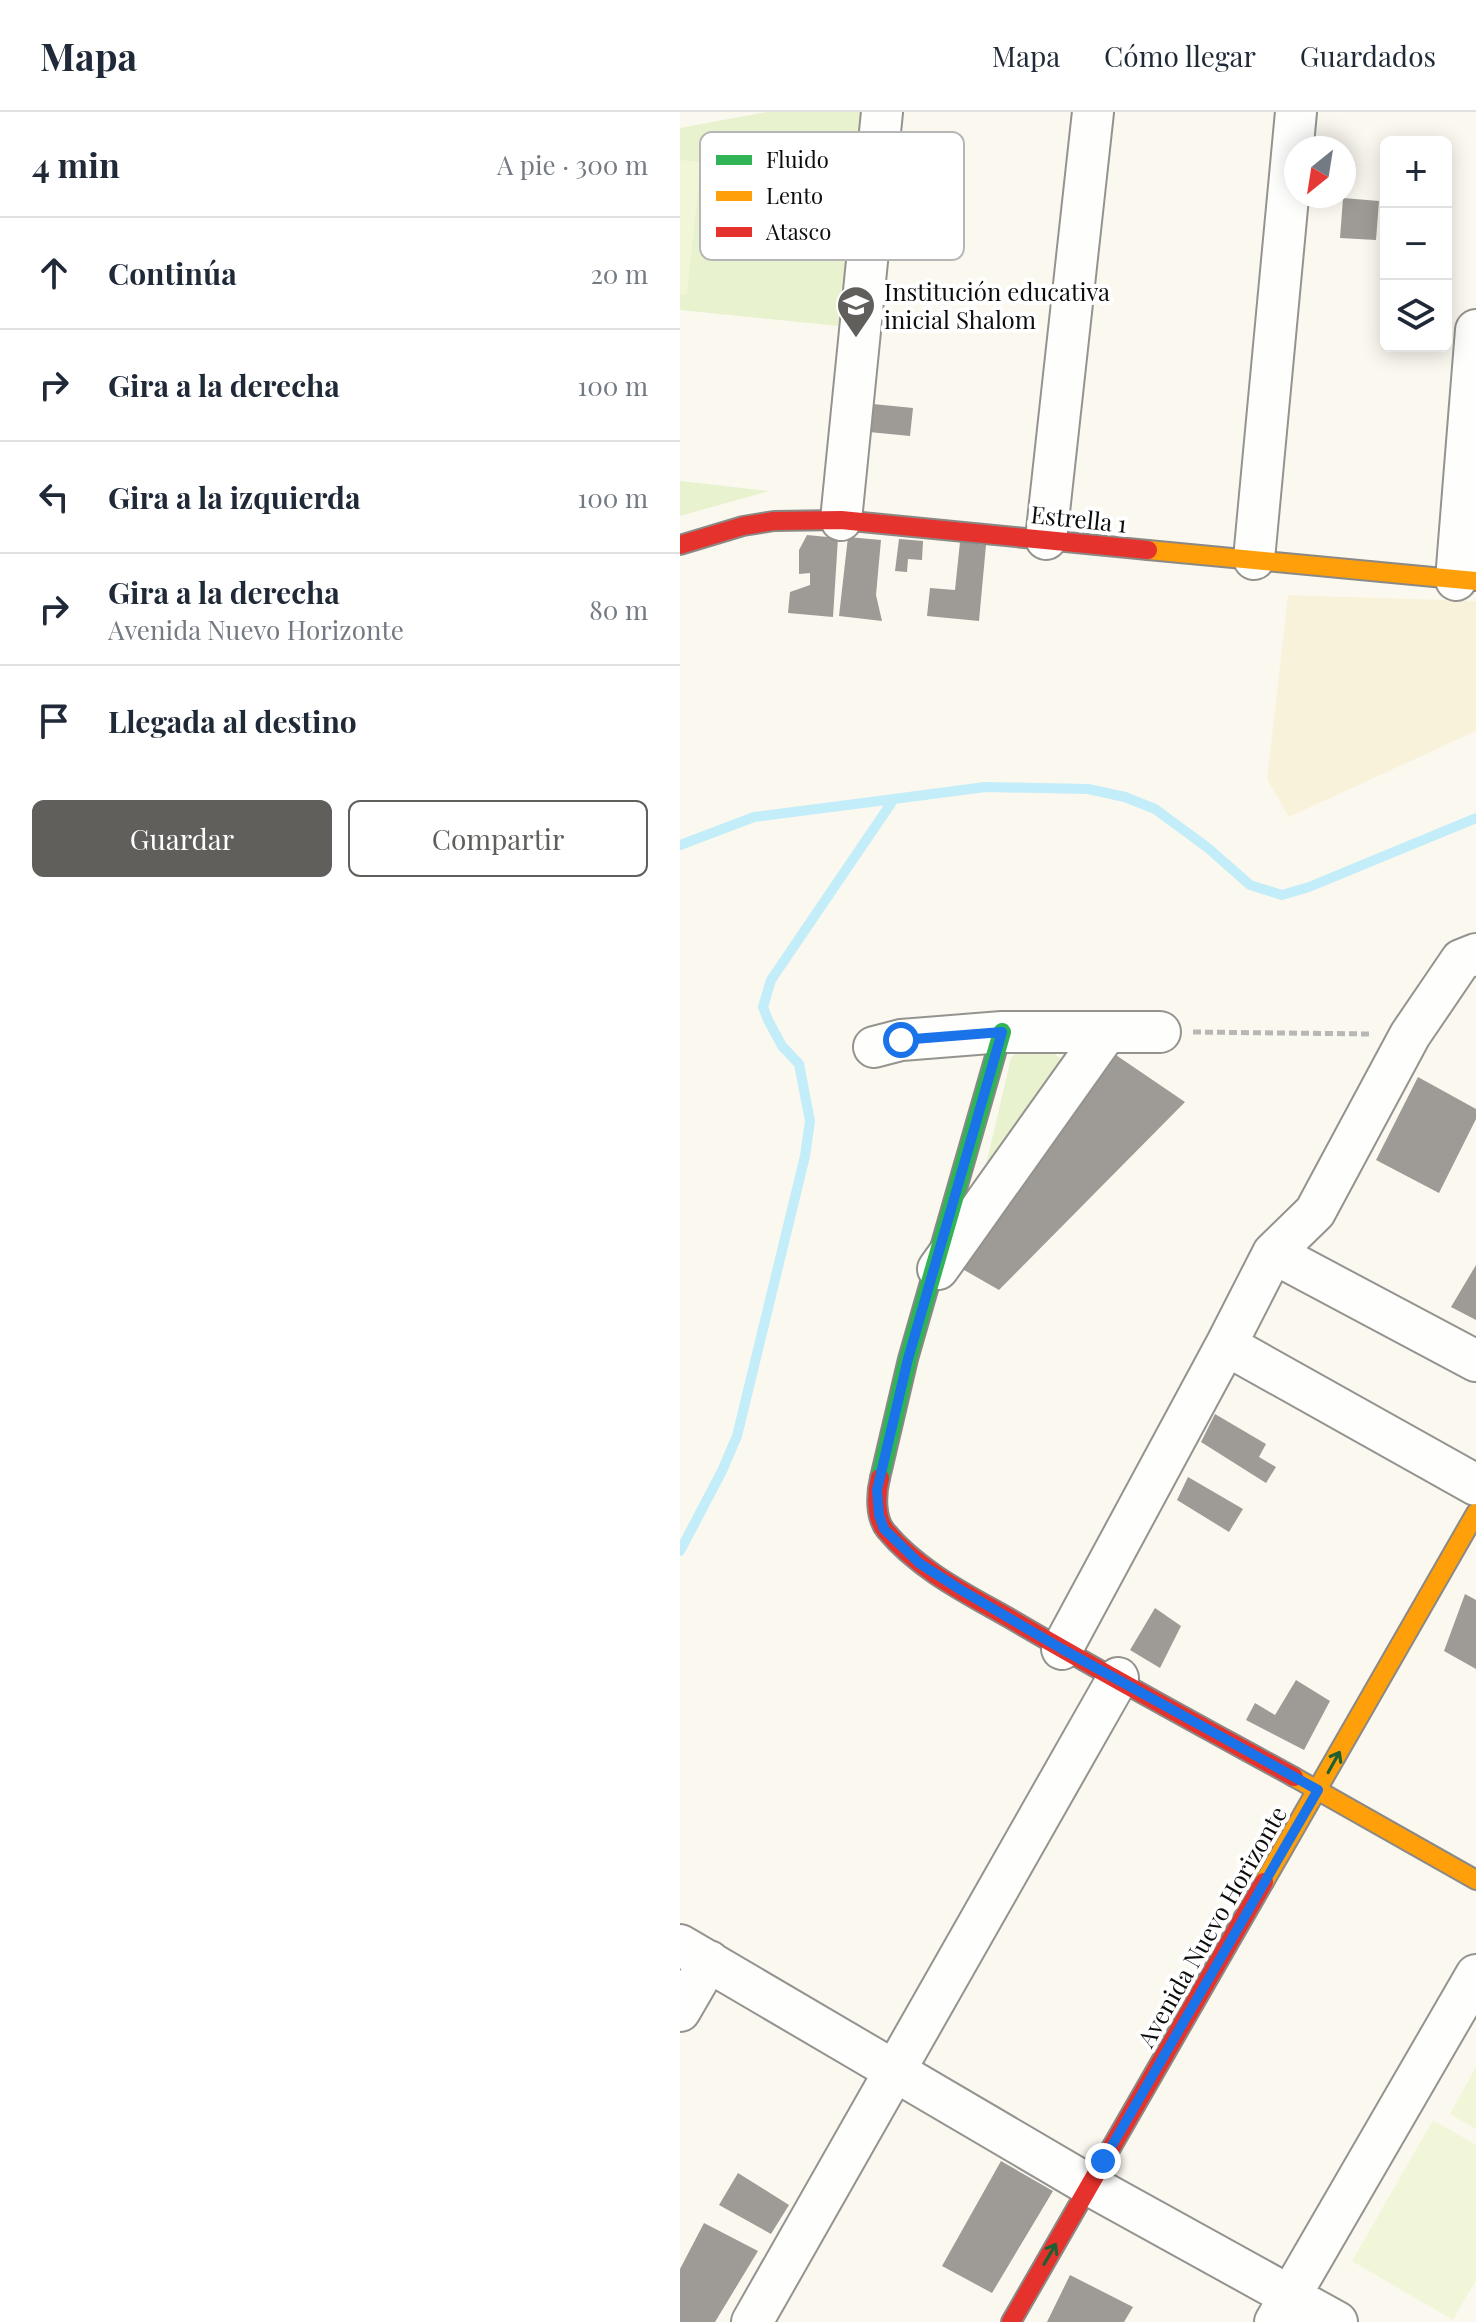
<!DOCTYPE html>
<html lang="es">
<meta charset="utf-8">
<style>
:root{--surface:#fff;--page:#f2f2f3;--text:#1f2937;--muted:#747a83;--line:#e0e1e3;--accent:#605f5c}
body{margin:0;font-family:"Playfair Display",serif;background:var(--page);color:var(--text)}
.controls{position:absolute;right:24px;top:24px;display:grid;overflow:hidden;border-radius:12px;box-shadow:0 4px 20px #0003}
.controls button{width:72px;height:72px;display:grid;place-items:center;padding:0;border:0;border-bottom:2px solid var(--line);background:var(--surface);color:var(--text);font:40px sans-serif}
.compass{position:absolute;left:604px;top:24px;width:72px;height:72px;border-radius:50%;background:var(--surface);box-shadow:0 4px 20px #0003;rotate:210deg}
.stop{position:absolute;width:24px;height:24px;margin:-18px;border:6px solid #1a73e8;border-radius:50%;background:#fff}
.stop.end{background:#1a73e8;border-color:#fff;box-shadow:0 2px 8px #0008}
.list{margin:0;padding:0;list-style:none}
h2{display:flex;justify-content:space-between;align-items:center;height:104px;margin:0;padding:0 32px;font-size:34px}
h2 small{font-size:26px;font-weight:400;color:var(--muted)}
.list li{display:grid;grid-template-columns:52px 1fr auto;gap:24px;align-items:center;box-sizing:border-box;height:112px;padding:0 32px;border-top:2px solid var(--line)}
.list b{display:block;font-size:30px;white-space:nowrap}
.list p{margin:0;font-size:26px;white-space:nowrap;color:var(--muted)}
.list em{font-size:26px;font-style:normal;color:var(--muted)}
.actions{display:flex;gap:16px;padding:24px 32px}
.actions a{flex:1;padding:18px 0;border:2px solid var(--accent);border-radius:12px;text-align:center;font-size:28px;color:var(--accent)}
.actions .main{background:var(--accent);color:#fff}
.icon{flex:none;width:44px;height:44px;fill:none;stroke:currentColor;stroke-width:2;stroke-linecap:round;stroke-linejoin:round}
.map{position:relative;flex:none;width:796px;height:2210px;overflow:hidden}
header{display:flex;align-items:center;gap:48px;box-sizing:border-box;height:112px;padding:0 40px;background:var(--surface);border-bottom:2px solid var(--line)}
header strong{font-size:38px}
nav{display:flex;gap:44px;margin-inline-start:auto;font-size:28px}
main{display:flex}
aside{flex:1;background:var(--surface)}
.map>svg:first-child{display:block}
</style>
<header>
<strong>Mapa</strong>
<nav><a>Mapa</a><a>Cómo llegar</a><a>Guardados</a></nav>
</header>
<main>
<aside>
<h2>4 min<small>A pie · 300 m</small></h2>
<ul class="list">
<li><svg class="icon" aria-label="ahead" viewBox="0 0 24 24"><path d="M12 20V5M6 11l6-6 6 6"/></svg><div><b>Continúa</b></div><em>20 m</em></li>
<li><svg class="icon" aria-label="right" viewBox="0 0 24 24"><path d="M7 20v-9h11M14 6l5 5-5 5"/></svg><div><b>Gira a la derecha</b></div><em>100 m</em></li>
<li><svg class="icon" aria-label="left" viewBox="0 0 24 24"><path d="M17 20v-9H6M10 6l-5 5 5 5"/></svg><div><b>Gira a la izquierda</b></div><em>100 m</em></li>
<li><svg class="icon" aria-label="right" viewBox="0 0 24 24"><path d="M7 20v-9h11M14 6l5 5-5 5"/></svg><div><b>Gira a la derecha</b><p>Avenida Nuevo Horizonte</p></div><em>80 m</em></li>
<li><svg class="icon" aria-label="arrive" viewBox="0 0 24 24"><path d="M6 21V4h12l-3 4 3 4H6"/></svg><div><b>Llegada al destino</b></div></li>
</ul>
<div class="actions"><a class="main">Guardar</a><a>Compartir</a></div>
</aside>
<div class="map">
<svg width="796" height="2210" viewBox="0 0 796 2210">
<rect width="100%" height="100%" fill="#fbf8f0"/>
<path fill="#f9f2db" d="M608 483 796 489V619L609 705 587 667Z"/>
<path fill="#e8f2ce" d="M87 0H187L168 215 0 198V16Z
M0 369 89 379 0 404Z
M341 937 371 939 382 948 309 1055 306 1053 331 946Z"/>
<path fill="#f1f6d8" d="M0 48 21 50 7 182H0Z
M796 1955V2017L770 2002Z
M753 2008 796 2033V2168L773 2208 672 2149Z"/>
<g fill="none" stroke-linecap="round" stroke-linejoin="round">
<path stroke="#c3edf8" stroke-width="10" d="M0 733 74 705 214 687
M0 1439 42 1359 57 1324 125 1044 130 1009 119 952 102 934 88 908 83 895 91 868 214 687 305 675 408 677 445 685 475 697 528 736 570 773 602 783 629 775 796 706"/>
</g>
<path fill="#9e9a96" d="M663 86 699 89 696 128 660 126Z
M193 292 233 296 230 324 189 320Z
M127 423 158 426 153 505 108 501 110 480 130 473V461L119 462V438Z
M168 425 201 428 196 483 202 509 159 504Z
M219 427 243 429 242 448 228 447 227 460 215 459Z
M280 430 306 433 299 509 247 504 250 476 275 478Z
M430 939 505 990 319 1178 272 1151Z
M738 965 796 997V1007L759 1081 696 1048Z
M796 1153V1208L771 1195Z
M535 1302 586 1332 579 1345 596 1355 586 1371 521 1330Z
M508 1365 563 1397 549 1420 497 1388Z
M785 1482 796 1488V1557L764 1539Z
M475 1496 501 1514 480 1556 450 1538Z
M616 1568 650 1589 624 1638 566 1608 575 1591 595 1603Z
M321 2049 373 2079 312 2181 262 2154Z
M58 2061 109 2093 91 2122 39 2093Z
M24 2111 78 2139 35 2210H0V2157Z
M390 2163 453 2195 444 2210H367Z"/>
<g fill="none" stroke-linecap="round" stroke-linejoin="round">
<defs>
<path id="street" d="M161 408 202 0
M366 427 413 0
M574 447 616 0
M776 468 796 218
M194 935 221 928 322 920H480
M593 1141 796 1249
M258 1157 426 921
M546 1233 796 1373
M382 1537 546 1233 593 1141 635 1100 730 923 781 848 796 842
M0 1833 409 2073 657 2210
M0 1899 29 1849
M72 2210 438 1566
M595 2210 796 1863"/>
<path id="fast" d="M200 1366 228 1247 322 920"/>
<path id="slow" d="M468 438 796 469
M614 1665 796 1768
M584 1770 796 1401"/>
<path id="jam" d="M0 433 63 414 94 409 161 408 468 438
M200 1366C196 1382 195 1406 206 1419 240 1460 291 1484 336 1510 428 1564 521 1614 614 1665
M331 2210 584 1770"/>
</defs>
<use href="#street" stroke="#94938f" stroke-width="44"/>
<use href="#fast" stroke="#8b8986" stroke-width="22"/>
<use href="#slow" stroke="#8b8986" stroke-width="22"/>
<use href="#jam" stroke="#8b8986" stroke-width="22"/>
<path stroke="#b8b7b6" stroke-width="5" stroke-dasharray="8 4" stroke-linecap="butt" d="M513 920 691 922"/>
<use href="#street" stroke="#fefefd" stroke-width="40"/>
<use href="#fast" stroke="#30b455" stroke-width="18"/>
<use href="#slow" stroke="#ff9f0a" stroke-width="18"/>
<use href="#jam" stroke="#e5322d" stroke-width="18"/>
</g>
<defs><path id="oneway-shaft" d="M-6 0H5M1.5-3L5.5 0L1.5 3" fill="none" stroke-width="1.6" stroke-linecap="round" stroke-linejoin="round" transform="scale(2)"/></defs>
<g stroke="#1e6031">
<use href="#oneway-shaft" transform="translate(654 1650) rotate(-61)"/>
<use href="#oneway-shaft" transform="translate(370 2142) rotate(-60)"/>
</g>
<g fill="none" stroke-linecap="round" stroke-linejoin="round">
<path stroke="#1a73e8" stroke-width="10" d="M221 928 322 920 228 1247 197 1378 199 1403 204 1417 239 1451 281 1478 382 1537 638 1678 423 2049"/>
</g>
<defs>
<symbol id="school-pin" viewBox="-11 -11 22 30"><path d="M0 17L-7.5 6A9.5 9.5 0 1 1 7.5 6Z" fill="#605f5c" stroke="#fff"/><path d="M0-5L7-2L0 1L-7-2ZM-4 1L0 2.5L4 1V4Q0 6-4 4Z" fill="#fff"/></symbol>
</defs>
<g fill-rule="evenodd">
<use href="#school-pin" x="154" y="171" width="44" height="60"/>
</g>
<g text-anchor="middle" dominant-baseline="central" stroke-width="8" stroke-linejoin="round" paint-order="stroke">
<g font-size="24" fill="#0d0d0d" stroke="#fff" text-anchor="start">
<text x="204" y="179">Institución educativa<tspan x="204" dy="28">inicial Shalom</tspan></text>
</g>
<g font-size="24" fill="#0d0d0d" stroke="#fff">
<text transform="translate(399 406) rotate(6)">Estrella 1</text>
<text transform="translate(531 1814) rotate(-60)">Avenida Nuevo Horizonte</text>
</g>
</g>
<rect x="20" y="20" width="264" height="128" rx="12" fill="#fff" stroke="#b6b6b6" stroke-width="2"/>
<rect x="36" y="43" width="36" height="10" fill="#30b455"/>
<rect x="36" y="79" width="36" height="10" fill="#ff9f0a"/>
<rect x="36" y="115" width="36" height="10" fill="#e5322d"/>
<g font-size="22" fill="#0d0d0d">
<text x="86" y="56">Fluido</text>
<text x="86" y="92">Lento</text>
<text x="86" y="128">Atasco</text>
</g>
</svg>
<div class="controls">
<button>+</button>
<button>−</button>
<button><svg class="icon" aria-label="layers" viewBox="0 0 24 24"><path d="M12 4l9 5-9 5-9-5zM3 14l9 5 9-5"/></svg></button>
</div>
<svg class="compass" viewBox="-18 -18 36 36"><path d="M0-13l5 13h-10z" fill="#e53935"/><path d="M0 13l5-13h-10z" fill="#747a83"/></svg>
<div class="stop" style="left:221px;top:928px"></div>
<div class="stop end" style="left:423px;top:2049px"></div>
</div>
</main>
